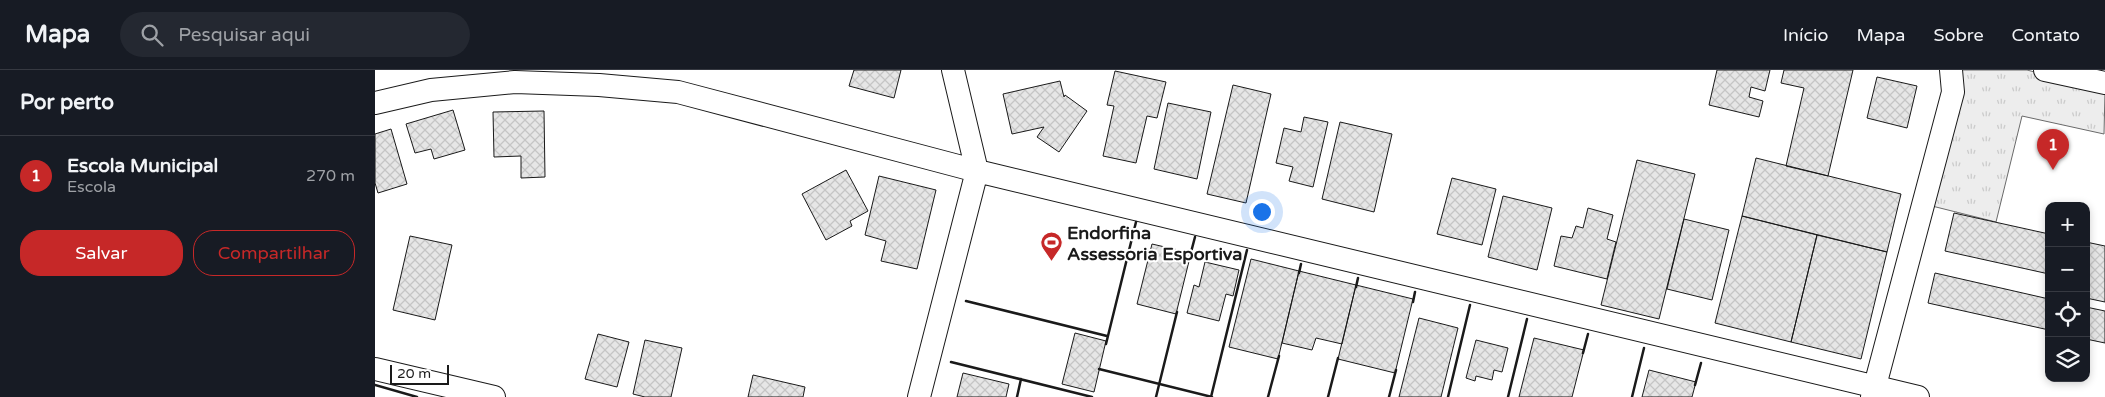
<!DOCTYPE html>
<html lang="pt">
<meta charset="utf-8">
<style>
:root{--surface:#171b24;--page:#242831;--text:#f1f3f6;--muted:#9ea1a6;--line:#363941;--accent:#c62828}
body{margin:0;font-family:"Varela Round",sans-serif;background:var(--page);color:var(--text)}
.controls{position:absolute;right:15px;bottom:15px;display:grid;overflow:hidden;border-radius:10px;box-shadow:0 2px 8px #0003}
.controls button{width:45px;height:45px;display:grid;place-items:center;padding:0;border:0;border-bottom:1px solid var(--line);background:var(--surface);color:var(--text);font:25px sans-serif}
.scale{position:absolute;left:15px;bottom:12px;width:59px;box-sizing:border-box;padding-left:5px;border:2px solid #1a1a1a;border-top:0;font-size:14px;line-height:18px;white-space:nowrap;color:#1a1a1a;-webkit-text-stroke:4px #fff;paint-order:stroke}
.you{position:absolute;left:886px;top:141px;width:18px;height:18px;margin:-12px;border:4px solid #fff;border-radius:50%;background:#1a73e8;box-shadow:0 0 0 8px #1a73e833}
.badge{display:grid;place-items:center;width:32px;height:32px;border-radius:50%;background:var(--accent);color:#fff;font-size:16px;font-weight:700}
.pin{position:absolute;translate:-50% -41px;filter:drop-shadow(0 1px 2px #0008)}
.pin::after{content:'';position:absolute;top:26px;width:18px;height:15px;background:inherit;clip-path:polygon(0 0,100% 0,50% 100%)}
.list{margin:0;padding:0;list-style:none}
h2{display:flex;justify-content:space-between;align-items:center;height:65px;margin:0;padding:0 20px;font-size:21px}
h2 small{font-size:16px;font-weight:400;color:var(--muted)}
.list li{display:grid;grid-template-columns:32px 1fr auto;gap:15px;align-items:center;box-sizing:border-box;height:80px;padding:0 20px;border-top:1px solid var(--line)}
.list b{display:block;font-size:19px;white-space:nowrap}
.list p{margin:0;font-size:16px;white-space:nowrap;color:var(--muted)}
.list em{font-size:16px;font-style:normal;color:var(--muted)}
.actions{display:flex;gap:10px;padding:15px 20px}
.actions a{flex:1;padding:11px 0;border:1px solid var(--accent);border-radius:20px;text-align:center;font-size:18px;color:var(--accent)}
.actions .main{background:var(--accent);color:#fff}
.icon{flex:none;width:28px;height:28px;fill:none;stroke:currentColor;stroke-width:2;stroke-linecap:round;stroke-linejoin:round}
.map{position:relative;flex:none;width:1730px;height:327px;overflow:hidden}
header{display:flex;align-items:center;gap:30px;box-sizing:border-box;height:70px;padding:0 25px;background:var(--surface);border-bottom:1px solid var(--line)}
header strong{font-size:24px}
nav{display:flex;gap:28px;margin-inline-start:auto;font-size:18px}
.search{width:350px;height:45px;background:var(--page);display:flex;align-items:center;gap:12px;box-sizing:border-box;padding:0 18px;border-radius:28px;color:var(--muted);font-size:19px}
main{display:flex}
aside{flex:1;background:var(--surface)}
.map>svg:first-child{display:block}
</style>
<header>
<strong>Mapa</strong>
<div class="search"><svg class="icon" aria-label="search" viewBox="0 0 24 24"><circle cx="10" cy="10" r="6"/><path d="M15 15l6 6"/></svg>Pesquisar aqui</div>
<nav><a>Início</a><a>Mapa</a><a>Sobre</a><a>Contato</a></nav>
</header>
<main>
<aside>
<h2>Por perto<small></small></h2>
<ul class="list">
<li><span class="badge">1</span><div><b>Escola Municipal</b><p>Escola</p></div><em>270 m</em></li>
</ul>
<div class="actions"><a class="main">Salvar</a><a>Compartilhar</a></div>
</aside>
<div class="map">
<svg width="1730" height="327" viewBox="0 0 1730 327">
<defs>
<pattern id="park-tufts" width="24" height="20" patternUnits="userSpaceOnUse" patternTransform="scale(1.25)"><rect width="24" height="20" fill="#ededed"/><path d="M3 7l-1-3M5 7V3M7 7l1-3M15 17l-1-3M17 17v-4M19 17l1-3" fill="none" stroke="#cbcbcb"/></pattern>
<pattern id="building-cross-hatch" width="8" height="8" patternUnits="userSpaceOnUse" patternTransform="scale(1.25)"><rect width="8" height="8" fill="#e6e6e6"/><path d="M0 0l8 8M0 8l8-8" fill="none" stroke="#c5c5c5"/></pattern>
</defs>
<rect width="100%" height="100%" fill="#fff"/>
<path fill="url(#park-tufts)" stroke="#6a6a6a" d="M1582 0H1652L1730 21 1729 64 1647 46 1621 152 1557 136Z"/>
<path fill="url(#building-cross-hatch)" stroke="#1a1a1a" d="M479 0H526L519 28 474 16Z
M1342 0H1395L1390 21 1376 17 1374 27 1388 31 1384 47 1334 35Z
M1409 0H1478L1453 106 1411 96 1429 18 1406 13Z
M740 1 791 12 782 48 772 46 761 93 728 86 739 36 732 35Z
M1502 7 1542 16 1532 58 1492 48Z
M685 11 689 27 690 25 712 41 684 82 662 67 669 57 637 64 628 24Z
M858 15 896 24 871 133 832 124Z
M793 33 836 42 822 109 779 99Z
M78 40 90 80 59 89 56 79 40 83 31 54Z
M169 41 170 107 146 108V86L119 87 118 42Z
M929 47 953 52 938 117 914 111 918 97 901 93 909 58 926 62Z
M965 52 1017 64 999 142 947 129Z
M16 59 32 114 3 123 0 113V64Z
M1381 88 1526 124 1512 182 1367 146Z
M1262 90 1320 104 1284 249 1226 235Z
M471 100 493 141 475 151 477 156 451 170 427 124Z
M504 106 561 120 542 199 506 191 511 171 490 165Z
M1077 108 1121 119 1107 175 1062 164Z
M1128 126 1177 138 1162 200 1113 187Z
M1213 138 1238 145 1232 169 1241 172 1232 209 1179 196 1186 166 1197 168 1201 156 1208 158Z
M1579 143 1674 164V204L1570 181Z
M1367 146 1442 165 1416 272 1340 253Z
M1309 149 1354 160 1337 230 1292 219Z
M1442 165 1512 182 1486 289 1416 272Z
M35 166 77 175 60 250 18 240Z
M1711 172 1730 176V232L1711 228Z
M777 174 816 183 801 244 762 234Z
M876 189 924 201 903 289 854 277Z
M830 192 864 200 858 226 851 224 844 251 812 243 819 215 824 217Z
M924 201 981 215 967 274 941 268 937 280 907 273Z
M1560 203 1674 229V260L1553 233Z
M981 215 1038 229 1020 303 963 289Z
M1711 237 1730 241V273L1711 269Z
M1044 248 1083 258 1066 327H1024Z
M700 263 731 271 719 322 687 314Z
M223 264 254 272 242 317 210 309Z
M1159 268 1209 280 1197 327H1144Z
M270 270 307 278 296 327H270L258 324Z
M1101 270 1133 278 1127 302 1119 300 1117 310 1101 306 1100 311 1091 308Z
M1274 300 1321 312 1317 327H1267Z
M588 303 634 314 631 327H582Z
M378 305 430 317 428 327H373Z"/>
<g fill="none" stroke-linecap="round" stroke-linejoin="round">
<defs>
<path id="minor" d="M1670 0 1730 13
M0 33 56 20 140 12 224 15 303 22 602 101 1543 327
M0 299 119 327
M544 327 602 101 578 0
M1497 327 1578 22 1576 0"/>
</defs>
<use href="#minor" stroke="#1a1a1a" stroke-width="24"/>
<use href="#minor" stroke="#fff" stroke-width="22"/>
<path stroke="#1a1a1a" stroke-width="2.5" d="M815 186 820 167
M924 203 926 194
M981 217 983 208
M591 231 732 266
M1038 232 1040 222
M731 274 761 152
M1208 283 1213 264
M576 292 717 327
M724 299 837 327
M0 315 42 327
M1320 315 1326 293
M642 327 646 309
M781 327 802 242
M836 327 872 180
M893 327 904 286
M953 327 963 288
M1014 327 1021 300
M1073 327 1095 235
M1133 327 1152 249
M1257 327 1269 278"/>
</g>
<defs>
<symbol id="stadium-pin" viewBox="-11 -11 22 30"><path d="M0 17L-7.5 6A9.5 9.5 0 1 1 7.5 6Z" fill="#c62828" stroke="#fff"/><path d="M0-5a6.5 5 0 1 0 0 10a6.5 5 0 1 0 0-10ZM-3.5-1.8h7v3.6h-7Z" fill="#fff"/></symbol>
</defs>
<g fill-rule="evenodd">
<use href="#stadium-pin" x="664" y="160" width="25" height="34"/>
</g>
<g text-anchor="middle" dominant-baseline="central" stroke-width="4" stroke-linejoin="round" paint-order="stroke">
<g font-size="18" font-weight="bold" fill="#1a1a1a" stroke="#fff" text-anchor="start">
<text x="692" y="163">Endorfina<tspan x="692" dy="21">Assessoria Esportiva</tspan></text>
</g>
</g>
</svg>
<div class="controls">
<button>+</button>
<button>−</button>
<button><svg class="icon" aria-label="locate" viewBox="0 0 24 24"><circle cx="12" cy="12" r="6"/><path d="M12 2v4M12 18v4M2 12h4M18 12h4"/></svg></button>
<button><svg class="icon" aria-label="layers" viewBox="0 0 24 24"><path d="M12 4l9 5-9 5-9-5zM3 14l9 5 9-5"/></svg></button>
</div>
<div class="scale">20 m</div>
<div class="you"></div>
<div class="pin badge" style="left:1678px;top:100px">1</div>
</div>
</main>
